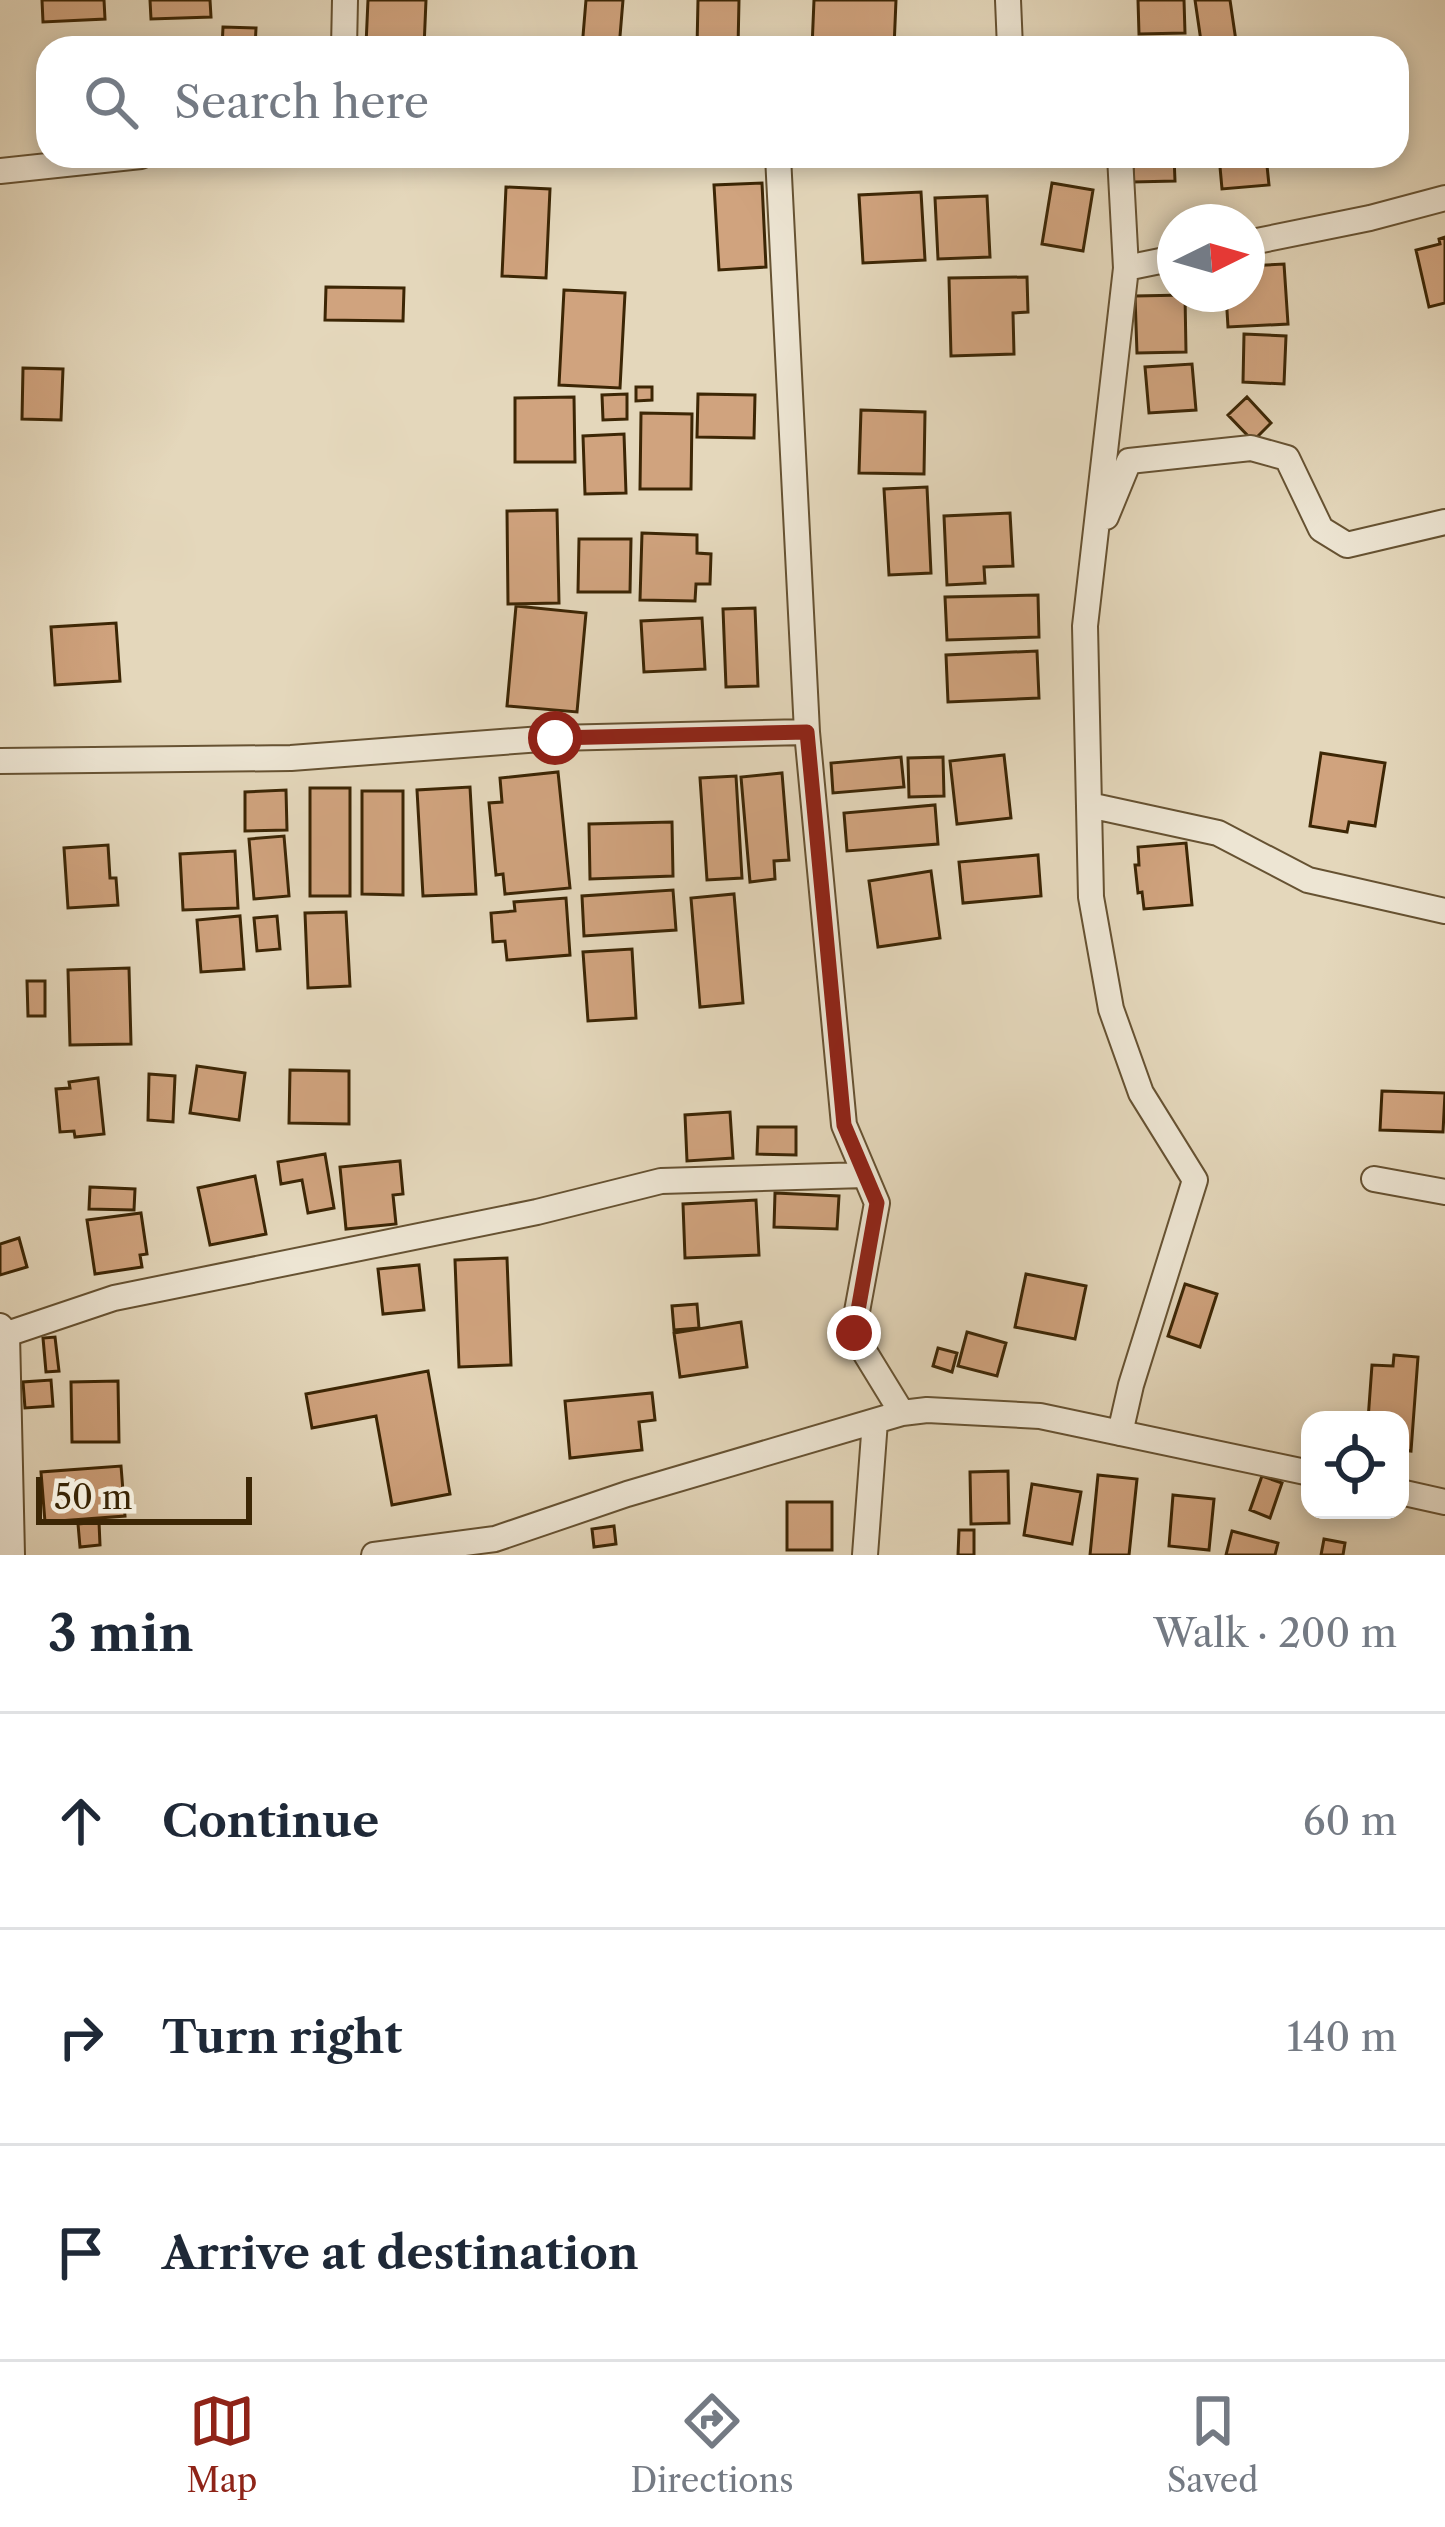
<!DOCTYPE html>
<meta charset="utf-8">
<style>
:root{--surface:#fff;--page:#f2f2f3;--text:#1f2937;--muted:#747a83;--line:#e0e1e3;--accent:#8f2418}
body{margin:0;font-family:"Libre Caslon Text",serif;background:var(--page);color:var(--text)}
.controls{position:absolute;right:36px;bottom:36px;display:grid;overflow:hidden;border-radius:24px;box-shadow:0 6px 18px #0003}
.controls button{width:108px;height:108px;display:grid;place-items:center;padding:0;border:0;border-bottom:3px solid var(--line);background:var(--surface);color:var(--text);font:60px sans-serif}
.compass{position:absolute;left:1157px;top:204px;width:108px;height:108px;border-radius:50%;background:var(--surface);box-shadow:0 6px 18px #0003;rotate:85deg}
.scale{position:absolute;left:36px;bottom:30px;width:216px;box-sizing:border-box;padding-left:12px;border:6px solid #3c2605;border-top:0;font-size:33px;line-height:42px;white-space:nowrap;color:#3c2605;-webkit-text-stroke:9px #ede5d3;paint-order:stroke}
.stop{position:absolute;width:36px;height:36px;margin:-27px;border:9px solid #8f2418;border-radius:50%;background:#fff}
.stop.end{background:#8f2418;border-color:#fff;box-shadow:0 3px 12px #0008}
.list{margin:0;padding:0;list-style:none}
h2{display:flex;justify-content:space-between;align-items:center;height:156px;margin:0;padding:0 48px;font-size:51px}
h2 small{font-size:39px;font-weight:400;color:var(--muted)}
.list li{display:grid;grid-template-columns:78px 1fr auto;gap:36px;align-items:center;box-sizing:border-box;height:216px;padding:0 48px;border-top:3px solid var(--line)}
.list b{display:block;font-size:45px;white-space:nowrap}
.list em{font-size:39px;font-style:normal;color:var(--muted)}
.icon{flex:none;width:66px;height:66px;fill:none;stroke:currentColor;stroke-width:2;stroke-linecap:round;stroke-linejoin:round}
.map{position:relative;flex:none;width:1445px;height:1555px;overflow:hidden}
.search{position:absolute;background:var(--surface);box-shadow:0 6px 18px #0003;left:36px;right:36px;top:36px;height:132px;display:flex;align-items:center;gap:30px;box-sizing:border-box;padding:0 42px;border-radius:36px;color:var(--muted);font-size:45px}
.sheet{height:804px;background:var(--surface)}
nav{display:flex;justify-content:space-around;align-items:center;box-sizing:border-box;height:168px;border-top:3px solid var(--line);background:var(--surface);font-size:33px;color:var(--muted)}
nav a{display:grid;justify-items:center;gap:6px}
nav .on{color:var(--accent)}
.map>svg:first-child{display:block}
</style>
<div class="map">
<svg width="1445" height="1555" viewBox="0 0 1445 1555">
<rect width="100%" height="100%" fill="#e4d7bb"/>
<filter id="stains"><feTurbulence type="fractalNoise" baseFrequency=".00167" numOctaves="4"/><feColorMatrix values="0 0 0 0 .2 0 0 0 0 .09 0 0 0 0 .02 0 0 0 .5 -.17"/></filter>
<radialGradient id="worn" r=".72"><stop offset=".6" stop-color="#630" stop-opacity="0"/><stop offset="1" stop-color="#630" stop-opacity=".3"/></radialGradient>
<path fill="#d0a37e" stroke="#3c2605" stroke-width="3" d="M42 0H104L105 19 43 22Z
M150 0H210L211 17 151 19Z
M368 0H426L424 48 366 45Z
M586 0H623L619 48H582Z
M698 0H739L738 48H697Z
M814 0H896L894 48H812Z
M1138 0H1184L1185 33 1139 34Z
M1195 0H1230L1237 48H1202Z
M223 27 256 28 255 48H222Z
M1133 156H1174L1175 181 1133 182Z
M1219 156H1266L1269 185 1222 189Z
M762 183 766 267 719 270 714 185Z
M1052 183 1093 190 1083 251 1042 244Z
M506 187 550 189 546 278 502 276Z
M921 192 925 260 863 263 859 195Z
M987 196 990 257 938 259 935 198Z
M1445 237V303L1429 307 1416 250 1440 244 1439 239Z
M1284 264 1288 324 1228 327 1226 294H1247V266Z
M1027 277 1028 312 1013 313 1014 354 951 356 949 278Z
M326 287 404 288 403 321 325 320Z
M564 290 625 293 620 388 559 385Z
M1185 295 1186 352 1137 353 1135 296Z
M1244 334 1286 336 1284 384 1243 382Z
M1192 364 1196 410 1149 413 1145 367Z
M23 368 63 369 61 420 22 419Z
M636 387H652V400L636 401Z
M627 394V419L603 420 602 395Z
M698 394 755 395 754 438 697 437Z
M574 397 575 462H515V398Z
M1247 397 1271 423 1253 441 1228 415Z
M861 410 925 412 924 474 859 473Z
M641 413 692 414 691 489H640Z
M624 434 626 493 585 494 583 436Z
M927 487 931 573 889 575 884 489Z
M557 510 559 603 508 604 507 511Z
M1010 513 1013 566 984 567 985 583 947 585 944 516Z
M642 533 697 535V553L711 554 710 584H696L695 601 640 600Z
M579 539H631L630 592H578Z
M1038 595 1039 637 947 640 945 597Z
M516 606 586 613 577 712 507 706Z
M755 608 758 686 726 687 723 609Z
M702 618 705 669 644 672 641 621Z
M116 623 120 681 55 685 51 627Z
M1037 651 1039 698 948 702 946 655Z
M1321 753 1385 763 1375 826 1349 822 1347 832 1310 826Z
M1004 755 1011 818 957 824 950 761Z
M901 757 904 787 833 793 831 763Z
M943 757 944 796 909 797 908 758Z
M558 772 570 888 505 894 503 874 496 875 489 803 502 802 500 778Z
M782 773 789 860 774 861 775 879 750 882 741 777Z
M736 776 742 878 707 880 700 778Z
M470 787 476 894 423 896 417 790Z
M310 788H350V896H310Z
M286 790 287 830 245 831V792Z
M362 791H403V895L362 894Z
M935 805 938 844 847 851 844 813Z
M672 822 673 876 590 879 589 824Z
M284 836 289 896 254 899 249 839Z
M1186 843 1192 905 1144 909 1142 892 1138 893 1135 865H1139L1138 847Z
M108 845 110 878H116L118 905 68 908 64 848Z
M235 851 238 908 183 910 180 854Z
M1038 855 1041 896 963 903 959 862Z
M931 871 940 938 878 947 869 881Z
M673 890 676 930 584 936 582 896Z
M734 894 743 1003 700 1007 691 898Z
M566 898 570 955 507 960 505 941 493 942 491 913 515 911 514 902Z
M346 912 350 986 308 988 305 913Z
M240 916 244 969 201 972 197 920Z
M277 916 280 949 257 951 254 918Z
M632 949 636 1018 588 1021 583 952Z
M129 968 131 1044 70 1045 68 970Z
M27 981H45V1016H28Z
M197 1066 245 1073 239 1120 190 1113Z
M290 1070 349 1071V1124L289 1123Z
M149 1074 175 1076 173 1122 148 1120Z
M98 1078 104 1134 75 1137 74 1131 60 1132 56 1089 70 1088 69 1082Z
M1382 1091 1445 1093 1443 1132 1380 1130Z
M730 1112 733 1158 687 1161 685 1115Z
M758 1127H796V1155L757 1154Z
M325 1154 334 1208 308 1213 302 1180 281 1184 278 1162Z
M400 1161 403 1194 393 1195 396 1224 346 1229 340 1167Z
M255 1176 266 1234 210 1245 198 1188Z
M90 1187 135 1189 134 1210 89 1209Z
M775 1193 839 1196 837 1229 774 1227Z
M756 1200 759 1255 685 1258 683 1204Z
M141 1213 147 1254 140 1255 142 1267 95 1274 87 1220Z
M19 1238 27 1267 0 1275V1244Z
M507 1258 511 1365 459 1367 455 1260Z
M419 1265 424 1310 383 1314 378 1269Z
M1026 1274 1086 1286 1075 1339 1015 1327Z
M1185 1284 1217 1294 1200 1347 1168 1336Z
M697 1304 699 1328 674 1330 672 1306Z
M741 1322 747 1367 680 1377 674 1333Z
M967 1332 1006 1343 997 1376 958 1366Z
M55 1337 59 1371 46 1372 43 1338Z
M938 1348 957 1353 952 1372 933 1366Z
M1394 1355 1418 1357 1411 1451 1400 1450V1420H1368L1372 1365 1393 1366Z
M428 1371 450 1494 392 1505 376 1416 312 1428 306 1394Z
M51 1380 53 1406 25 1408 23 1382Z
M118 1381 119 1442H72L71 1382Z
M652 1393 655 1420 639 1422 642 1450 570 1458 565 1401Z
M121 1466 125 1516 45 1522 41 1472Z
M1008 1471 1009 1523 971 1524 970 1472Z
M1098 1475 1137 1479 1129 1555H1090Z
M1262 1476 1282 1483 1270 1518 1250 1510Z
M1032 1484 1081 1492 1072 1544 1024 1535Z
M1173 1495 1214 1499 1209 1550 1169 1546Z
M787 1502H832V1550H787Z
M99 1522 100 1545 80 1547 78 1524Z
M614 1526 616 1544 594 1547 592 1529Z
M959 1530H974V1555H958Z
M1232 1531 1278 1543 1275 1555H1226Z
M1324 1539 1345 1543 1343 1555H1321Z"/>
<g fill="none" stroke-linecap="round" stroke-linejoin="round">
<defs>
<path id="minor" d="M1008 0 1010 48
M344 48 345 0
M778 156 807 732 844 1125 877 1203 853 1333 902 1413
M1120 156 1126 268 1175 258
M0 171 141 156
M1247 243 1370 218 1445 198
M1106 517 1129 461 1251 448 1287 458 1321 529 1347 545 1445 522
M0 761 291 758 555 738 807 732
M1089 805 1218 833 1308 880 1445 911
M1374 1179 1445 1192
M0 1326 7 1334 12 1555
M7 1334 114 1298 537 1212 661 1181 865 1175
M1120 1433 1131 1385 1195 1180 1141 1093 1111 1009 1091 897 1085 626 1126 268
M1400 1492 1445 1502
M374 1555 495 1539 627 1494 902 1413 927 1410 1040 1416 1310 1473
M865 1555 875 1421"/>
</defs>
<use href="#minor" stroke="#665232" stroke-width="28"/>
<use href="#minor" stroke="#ede5d3" stroke-width="24"/>
</g>
<g fill="none" stroke-linecap="round" stroke-linejoin="round">
<path stroke="#8f2418" stroke-width="15" d="M555 738 807 732 844 1125 877 1203 854 1333"/>
</g>
<rect width="100%" height="100%" filter="url(#stains)"/>
<rect width="100%" height="100%" fill="url(#worn)"/>
</svg>
<div class="controls">
<button><svg class="icon" aria-label="locate" viewBox="0 0 24 24"><circle cx="12" cy="12" r="6"/><path d="M12 2v4M12 18v4M2 12h4M18 12h4"/></svg></button>
</div>
<svg class="compass" viewBox="-18 -18 36 36"><path d="M0-13l5 13h-10z" fill="#e53935"/><path d="M0 13l5-13h-10z" fill="#747a83"/></svg>
<div class="scale">50 m</div>
<div class="stop" style="left:555px;top:738px"></div>
<div class="stop end" style="left:854px;top:1333px"></div>
<div class="search"><svg class="icon" aria-label="search" viewBox="0 0 24 24"><circle cx="10" cy="10" r="6"/><path d="M15 15l6 6"/></svg>Search here</div>
</div>
<section class="sheet">
<h2>3 min<small>Walk · 200 m</small></h2>
<ul class="list">
<li><svg class="icon" aria-label="ahead" viewBox="0 0 24 24"><path d="M12 20V5M6 11l6-6 6 6"/></svg><div><b>Continue</b></div><em>60 m</em></li>
<li><svg class="icon" aria-label="right" viewBox="0 0 24 24"><path d="M7 20v-9h11M14 6l5 5-5 5"/></svg><div><b>Turn right</b></div><em>140 m</em></li>
<li><svg class="icon" aria-label="arrive" viewBox="0 0 24 24"><path d="M6 21V4h12l-3 4 3 4H6"/></svg><div><b>Arrive at destination</b></div></li>
</ul>
</section>
<nav>
<a class="on"><svg class="icon" aria-label="map" viewBox="0 0 24 24"><path d="M3 6l6-2 6 2 6-2v14l-6 2-6-2-6 2zM9 4v14M15 6v14"/></svg>Map</a>
<a><svg class="icon" aria-label="directions" viewBox="0 0 24 24"><path d="M12 3l9 9-9 9-9-9zM9 14v-3h6M13 9l2 2-2 2"/></svg>Directions</a>
<a><svg class="icon" aria-label="saved" viewBox="0 0 24 24"><path d="M7 4h10v16l-5-4-5 4z"/></svg>Saved</a>
</nav>
